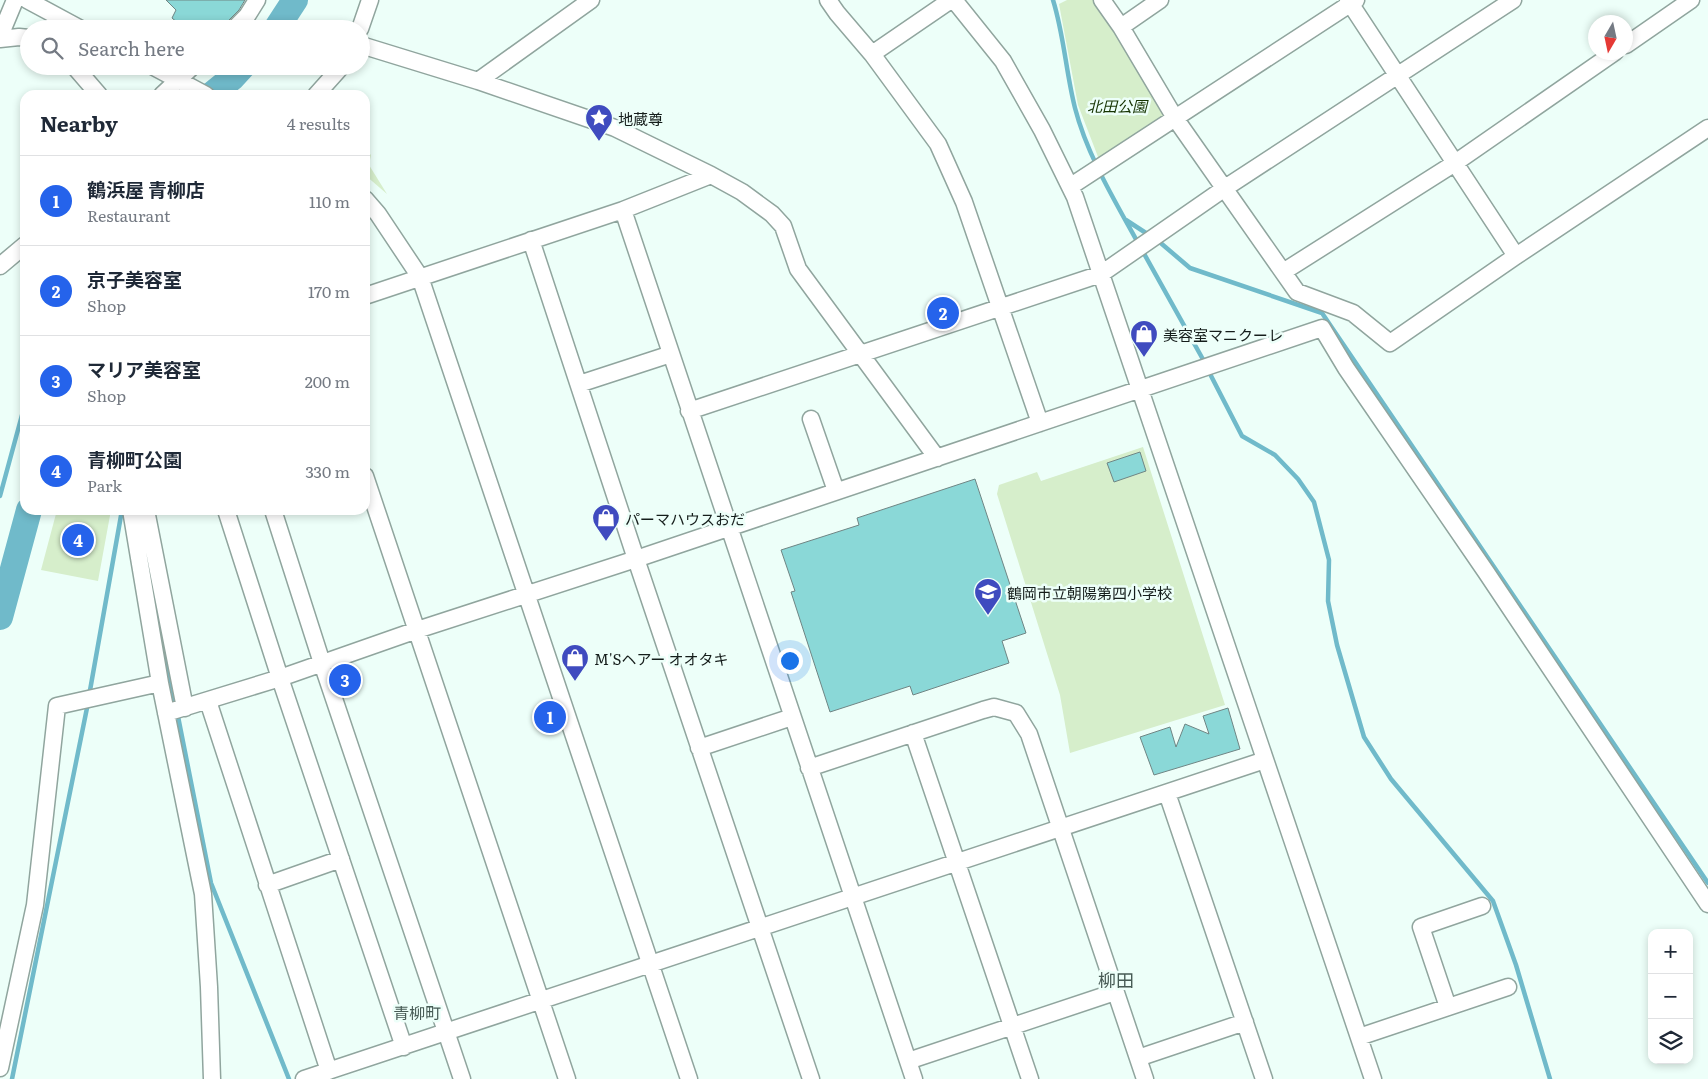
<!DOCTYPE html>
<meta charset="utf-8">
<style>
:root{--surface:#fff;--page:#f2f2f3;--text:#1f2937;--muted:#747a83;--line:#e0e1e3;--accent:#2563eb}
body{margin:0;font-family:Literata,"Noto Sans JP",serif;background:var(--page);color:var(--text)}
.controls{position:absolute;right:15px;bottom:15px;display:grid;overflow:hidden;border-radius:10px;box-shadow:0 2px 8px #0003}
.controls button{width:45px;height:45px;display:grid;place-items:center;padding:0;border:0;border-bottom:1px solid var(--line);background:var(--surface);color:var(--text);font:25px sans-serif}
.compass{position:absolute;left:1588px;top:15px;width:45px;height:45px;border-radius:50%;background:var(--surface);box-shadow:0 2px 8px #0003;rotate:189deg}
.you{position:absolute;left:789px;top:660px;width:18px;height:18px;margin:-12px;border:4px solid #fff;border-radius:50%;background:#1a73e8;box-shadow:0 0 0 8px #1a73e833}
.badge{display:grid;place-items:center;width:32px;height:32px;border-radius:50%;background:var(--accent);color:#fff;font-size:16px;font-weight:700}
.pin{position:absolute;translate:-50% -50%;border:2px solid #fff;box-shadow:0 1px 5px #0006}
.list{margin:0;padding:0;list-style:none}
h2{display:flex;justify-content:space-between;align-items:center;height:65px;margin:0;padding:0 20px;font-size:21px}
h2 small{font-size:16px;font-weight:400;color:var(--muted)}
.list li{display:grid;grid-template-columns:32px 1fr auto;gap:15px;align-items:center;box-sizing:border-box;height:90px;padding:0 20px;border-top:1px solid var(--line)}
.list b{display:block;font-size:19px;white-space:nowrap}
.list p{margin:0;font-size:16px;white-space:nowrap;color:var(--muted)}
.list em{font-size:16px;font-style:normal;color:var(--muted)}
.icon{flex:none;width:28px;height:28px;fill:none;stroke:currentColor;stroke-width:2;stroke-linecap:round;stroke-linejoin:round}
.map{position:relative;flex:none;width:1708px;height:1079px;overflow:hidden}
.search{position:absolute;background:var(--surface);box-shadow:0 2px 8px #0003;left:20px;top:20px;width:350px;height:55px;display:flex;align-items:center;gap:12px;box-sizing:border-box;padding:0 18px;border-radius:28px;color:var(--muted);font-size:19px}
.panel{position:absolute;background:var(--surface);box-shadow:0 2px 8px #0003;left:20px;top:90px;width:350px;height:425px;border-radius:15px}
.map>svg:first-child{display:block}
</style>
<div class="map">
<svg width="1708" height="1079" viewBox="0 0 1708 1079">
<rect width="100%" height="100%" fill="#edfff9"/>
<path fill="#d6eecb" d="M1067 0H1094L1168 117 1100 162 1078 105 1059 4Z
M365 149 371 155 369 165 387 194 365 175Z
M1143 447 1225 705 1070 753 1060 695 997 494 999 485 1037 472 1041 481Z
M57 510H111L98 581 41 570Z"/>
<g fill="none" stroke-linecap="round" stroke-linejoin="round">
<path stroke="#70baca" stroke-width="4.5" d="M1053 0C1064 35 1066 73 1075 108 1087 155 1115 201 1138 243
M1126 220 1149 235
M1156 239 1190 268 1322 313 1708 883
M1142 250 1205 363
M1208 370 1242 436 1275 455 1298 479 1314 502 1329 560 1328 601 1337 645 1364 737 1391 779 1493 901 1516 965 1550 1079
M0 496 25 404
M150 575 211 883 289 1079
M89 696 122 510
M12 1079 88 703"/>
<path stroke="#70baca" stroke-width="26" d="M276 29 295 0
M211 95 232 78 243 66
M0 617 29 510"/>
</g>
<path fill="#8ad8d7" stroke="#6f8584" d="M166 0H245L239 10 227 22 224 29H185L172 18 176 10Z
M1140 452 1146 471 1114 482 1107 463Z
M975 479 1026 633 1002 641 1009 663 913 695 910 686 830 712 791 592 795 591 781 550 859 525 857 518Z
M1228 708 1240 749 1154 775 1140 737 1170 727 1176 747 1185 724 1209 734 1203 716Z"/>
<g fill="none" stroke-linecap="round" stroke-linejoin="round">
<defs>
<path id="minor" d="M27 0 81 29
M828 0 837 13 872 54 938 144 964 202 1040 423
M954 0 1003 61 1042 130 1075 197 1373 1079
M1102 0 1121 27 1175 118 1297 292 1353 313 1390 343 1516 256 1708 128
M1348 0 1516 256
M1121 27 1160 0
M234 29 247 16 257 0
M360 29 370 0
M0 36 15 0
M0 39 19 37 29 38
M361 45 478 81 615 128 711 175 742 192 772 214 783 226 798 269 937 458
M1626 45 1691 0
M872 54 951 0
M74 66 99 95
M152 66 206 95
M478 81 591 0
M162 95 193 66
M316 95 342 66
M1071 186 1356 0
M365 199 378 214 420 277 689 1079
M623 210 914 1079
M531 240 636 559 811 1079
M0 266 25 245
M1283 272 1455 163 1615 52
M365 296 623 210 711 175
M579 384 671 354
M689 411 1101 274 1225 188 1513 0
M811 419 836 491
M365 476 567 1079
M131 510 160 683
M146 510 185 708
M226 510 280 678 404 1047
M273 510 322 663 462 1079
M208 701 329 1071
M166 713 280 678 417 630 636 559 1322 328 1346 368 1486 572 1708 904
M913 733 1030 1079
M699 748 792 717
M809 768 983 710 994 707 1016 713 1029 734 1145 1079
M1167 793 1264 1079
M267 885 341 859
M1448 1007 1421 927 1482 906
M1359 1037 1508 987
M1138 1058 1245 1022
M908 1061 1115 992
M0 1068 35 905 57 706 160 683 203 894 209 987 212 1079
M304 1079 1265 760"/>
</defs>
<use href="#minor" stroke="#90a59e" stroke-width="19"/>
<use href="#minor" stroke="#fff" stroke-width="16"/>
</g>
<defs>
<symbol id="sight-pin" viewBox="-11 -11 22 30"><path d="M0 17L-7.5 6A9.5 9.5 0 1 1 7.5 6Z" fill="#3f4bbf" stroke="#edfff9"/><path d="M0-6L1.8-2.2L6-1.7L2.9 1.2L3.7 5.4L0 3.3L-3.7 5.4L-2.9 1.2L-6-1.7L-1.8-2.2Z" fill="#fff"/></symbol>
<symbol id="shop-pin" viewBox="-11 -11 22 30"><path d="M0 17L-7.5 6A9.5 9.5 0 1 1 7.5 6Z" fill="#3f4bbf" stroke="#edfff9"/><path d="M-5-2.5h2.3a2.7 3.5 0 0 1 5.4 0H5L5.5 6h-11ZM-1.5-2.5h3a1.5 2.3 0 0 0-3 0Z" fill="#fff"/></symbol>
<symbol id="school-pin" viewBox="-11 -11 22 30"><path d="M0 17L-7.5 6A9.5 9.5 0 1 1 7.5 6Z" fill="#3f4bbf" stroke="#edfff9"/><path d="M0-5L7-2L0 1L-7-2ZM-4 1L0 2.5L4 1V4Q0 6-4 4Z" fill="#fff"/></symbol>
</defs>
<g fill-rule="evenodd">
<use href="#sight-pin" x="583" y="102" width="32" height="43"/>
<use href="#shop-pin" x="1128" y="318" width="32" height="43"/>
<use href="#shop-pin" x="590" y="502" width="32" height="43"/>
<use href="#school-pin" x="972" y="576" width="32" height="43"/>
<use href="#shop-pin" x="559" y="642" width="32" height="43"/>
</g>
<g text-anchor="middle" dominant-baseline="central" stroke-width="5" stroke-linejoin="round" paint-order="stroke">
<g font-size="15" font-style="italic" fill="#153300" stroke="#edfff9">
<text x="1117" y="105">北田公園</text>
</g>
<g font-size="15" fill="#151d1b" stroke="#edfff9" text-anchor="start">
<text x="618" y="118">地蔵尊</text>
<text x="1163" y="334">美容室マニクーレ</text>
<text x="625" y="518">パーマハウスおだ</text>
<text x="1007" y="592">鶴岡市立朝陽第四小学校</text>
<text x="594" y="658">M'Sヘアー オオタキ</text>
</g>
<g font-size="16" fill="#475b55" stroke="#edfff9">
<text x="417" y="1012">青柳町</text>
</g>
<g font-size="18" fill="#475b55" stroke="#edfff9">
<text x="1116" y="979">柳田</text>
</g>
</g>
</svg>
<div class="controls">
<button>+</button>
<button>−</button>
<button><svg class="icon" aria-label="layers" viewBox="0 0 24 24"><path d="M12 4l9 5-9 5-9-5zM3 14l9 5 9-5"/></svg></button>
</div>
<svg class="compass" viewBox="-18 -18 36 36"><path d="M0-13l5 13h-10z" fill="#e53935"/><path d="M0 13l5-13h-10z" fill="#747a83"/></svg>
<div class="you"></div>
<div class="pin badge" style="left:550px;top:717px">1</div>
<div class="pin badge" style="left:943px;top:313px">2</div>
<div class="pin badge" style="left:345px;top:680px">3</div>
<div class="pin badge" style="left:78px;top:540px">4</div>
<div class="search"><svg class="icon" aria-label="search" viewBox="0 0 24 24"><circle cx="10" cy="10" r="6"/><path d="M15 15l6 6"/></svg>Search here</div>
<section class="panel">
<h2>Nearby<small>4 results</small></h2>
<ul class="list">
<li><span class="badge">1</span><div><b>鶴浜屋 青柳店</b><p>Restaurant</p></div><em>110 m</em></li>
<li><span class="badge">2</span><div><b>京子美容室</b><p>Shop</p></div><em>170 m</em></li>
<li><span class="badge">3</span><div><b>マリア美容室</b><p>Shop</p></div><em>200 m</em></li>
<li><span class="badge">4</span><div><b>青柳町公園</b><p>Park</p></div><em>330 m</em></li>
</ul>
</section>
</div>
